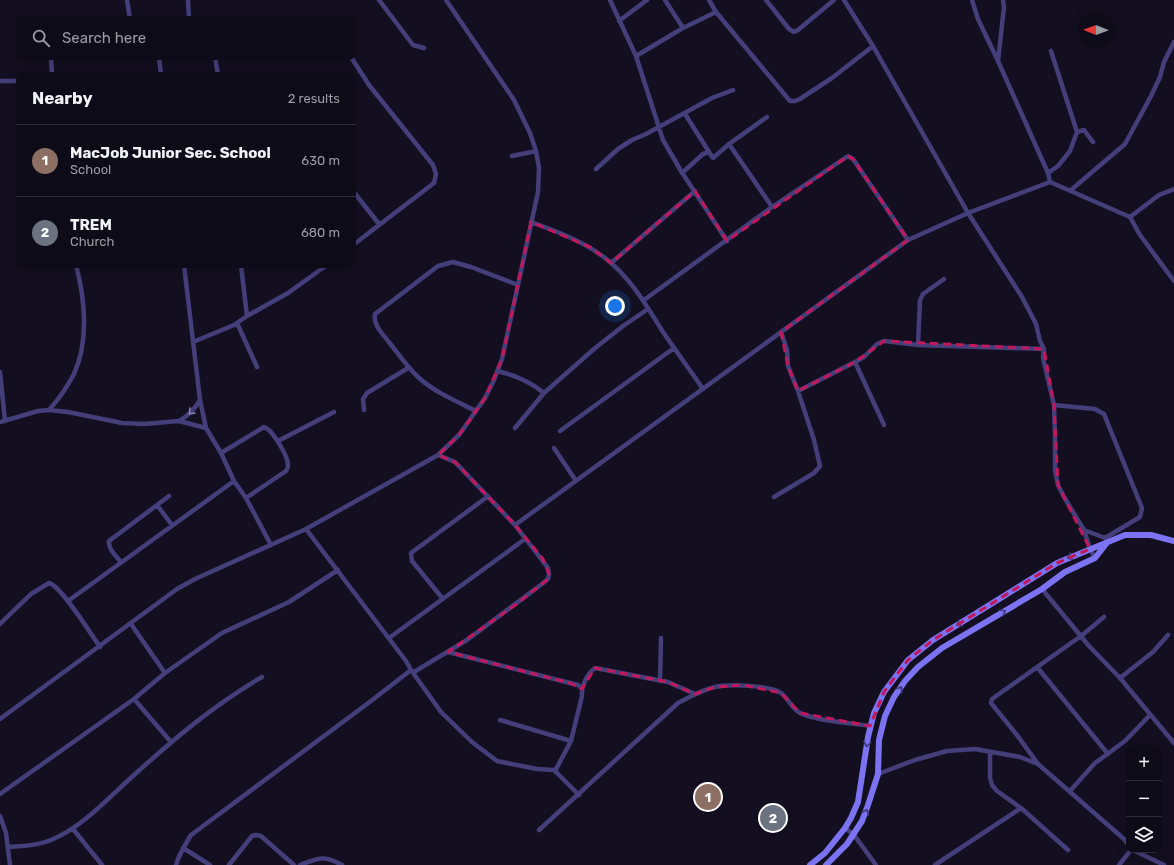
<!DOCTYPE html>
<meta charset="utf-8">
<style>
:root{--surface:#0e0b19;--page:#1c1926;--text:#f1f3f6;--muted:#9b9ba2;--line:#2e2b38;--accent:#15c7e5}
body{margin:0;font-family:Rubik,sans-serif;background:var(--page);color:var(--text)}
.controls{position:absolute;right:12px;bottom:12px;display:grid;overflow:hidden;border-radius:8px;box-shadow:0 2px 10px #0003}
.controls button{width:36px;height:36px;display:grid;place-items:center;padding:0;border:0;border-bottom:1px solid var(--line);background:var(--surface);color:var(--text);font:20px sans-serif}
.compass{position:absolute;left:1078px;top:12px;width:36px;height:36px;border-radius:50%;background:var(--surface);box-shadow:0 2px 10px #0003;rotate:271deg}
.you{position:absolute;left:615px;top:306px;width:14px;height:14px;margin:-10px;border:3px solid #fff;border-radius:50%;background:#1a73e8;box-shadow:0 0 0 6px #1a73e833}
.badge{display:grid;place-items:center;width:26px;height:26px;border-radius:50%;background:var(--accent);color:#fff;font-size:13px;font-weight:700}
.pin{position:absolute;translate:-50% -50%;border:2px solid #fff;box-shadow:0 1px 4px #0006}
.list{margin:0;padding:0;list-style:none}
h2{display:flex;justify-content:space-between;align-items:center;height:52px;margin:0;padding:0 16px;font-size:17px}
h2 small{font-size:13px;font-weight:400;color:var(--muted)}
.list li{display:grid;grid-template-columns:26px 1fr auto;gap:12px;align-items:center;box-sizing:border-box;height:72px;padding:0 16px;border-top:1px solid var(--line)}
.list b{display:block;font-size:15px;white-space:nowrap}
.list p{margin:0;font-size:13px;white-space:nowrap;color:var(--muted)}
.list em{font-size:13px;font-style:normal;color:var(--muted)}
.icon{flex:none;width:22px;height:22px;fill:none;stroke:currentColor;stroke-width:2;stroke-linecap:round;stroke-linejoin:round}
.map{position:relative;flex:none;width:1174px;height:865px;overflow:hidden}
.search{position:absolute;background:var(--surface);box-shadow:0 2px 10px #0003;left:16px;top:16px;width:340px;height:44px;display:flex;align-items:center;gap:10px;box-sizing:border-box;padding:0 14px;border-radius:8px;color:var(--muted);font-size:15px}
.panel{position:absolute;background:var(--surface);box-shadow:0 2px 10px #0003;left:16px;top:72px;width:340px;height:196px;border-radius:8px}
.map>svg:first-child{display:block}
</style>
<div class="map">
<svg width="1174" height="865" viewBox="0 0 1174 865">
<rect width="100%" height="100%" fill="#130f21"/>
<g fill="none" stroke-linecap="round" stroke-linejoin="round">
<path stroke="#443f7b" stroke-width="4.5" d="M127 0 130 19
M188 0 189 19
M379 0 413 45 424 48
M610 0 636 56 663 140 681 171 727 241
M665 0 683 28
M709 0 716 12 790 101H795L800 99 832 78 873 46
M766 0 789 29 794 32 798 30 834 0
M844 0 873 46 968 213 1022 297 1036 324 1040 341 1044 349 1043 358 1054 405 1055 436V471L1058 485 1064 497 1084 530 1090 549 1095 558
M972 0 978 19 998 61 1048 173 1050 182
M619 21 647 0
M636 56 683 28 716 12
M51 57 52 75
M159 57 161 75
M215 57 218 75
M351 57 369 85 433 165 436 174 434 183 353 245
M998 61 1004 7 1003 0
M0 81H19
M685 114 709 152
M1077 132 1084 130 1093 142
M729 144 772 207
M512 156 536 151
M596 169 618 149 632 140 646 134 712 98 733 90
M682 173 703 154 709 152 713 158 729 144 767 117
M1048 173 1058 166 1070 151 1077 132 1051 51
M1071 190 1125 144 1151 96 1160 77 1164 62 1174 42
M353 191 379 224
M1130 217 1159 195 1174 189
M531 222C556 231 583 241 605 258 630 277 646 305 663 332 676 351 690 370 703 389
M611 263 695 191
M184 265 200 400 206 428 221 453 234 481 246 498 271 545
M241 265 247 316
M644 300 772 207 848 156 853 159 908 240
M237 323 257 367
M193 342 234 325 247 316 288 293 327 265
M918 345 920 300 923 294 944 279
M855 362 884 425
M497 371C515 375 530 382 544 393
M0 372 5 421
M798 391 855 362 864 357 877 344 884 341 918 345 1044 349
M1054 405 1095 409 1104 414 1142 508 1140 517 1105 538 1084 530
M49 410C59 399 67 387 74 374 89 341 85 299 76 265
M364 410 363 399 367 393 408 368
M476 411C456 401 434 392 418 377 406 366 398 353 388 341 382 333 373 325 375 314L438 266 453 262 471 267 518 285
M179 421C189 415 194 410 200 400
M0 422 38 411 49 410 68 412 122 423 144 424 179 421 206 428
M515 428 544 393 594 349 623 326 648 309
M560 431 674 348
M278 441 334 412
M554 448 576 481
M221 453 264 427C272 429 288 456 288 465 288 468 288 468 286 471L246 498
M774 497 814 473 820 466 814 440 798 391 788 366 787 350 781 332
M157 505 172 525
M515 525 908 240 968 213 1050 182 1130 217 1140 235 1174 281
M306 529 406 661 411 670 441 712 472 742 493 758 497 761 537 769 554 770 579 795
M121 562C116 556 108 549 109 541L169 496
M1042 589 1089 646 1120 678 1174 743
M443 599 412 561 411 553 487 497
M68 601 234 481
M0 624 31 594 49 583C61 586 91 634 100 647
M131 624 165 673
M389 638 525 539
M448 652 570 683 578 685 582 689
M1037 667 1108 754
M414 672 467 640 542 584 548 579 549 574 548 568 515 525 455 462 438 455
M1120 678 1153 652 1168 635
M660 681 661 638
M134 699 171 742
M0 719 177 589 195 579 306 529 438 455 459 435 485 398 494 380 502 359 538 192 539 168 536 151 530 133 514 100 446 0
M500 720 571 741
M990 752V778L992 785 997 791 1021 808 1068 850
M1038 764 1017 735 991 703 992 699 1081 636 1104 617
M555 771 571 741 582 696C581 686 587 674 595 668L668 682 695 694
M878 774 915 760 947 751 975 749 1020 757 1038 764 1124 839 1129 846
M1070 791 1095 763 1125 741 1150 715
M0 794 134 699 165 673 222 633 289 602 338 570
M0 816 6 833 10 865
M845 828 854 835 876 865
M73 829 102 865
M539 830 678 703C690 697 701 690 715 687 729 684 770 685 781 693 788 698 792 709 800 713 816 721 852 723 870 726
M9 847C22 846 38 846 51 840 83 827 108 798 134 775 174 739 215 704 262 677
M183 848 210 865
M1133 850 1164 865
M176 865C179 854 185 845 191 835L371 701 411 670
M229 865 252 836 256 835 261 836 294 865
M300 865C319 858 324 855 342 865
M935 865 1021 808
M1119 865 1131 850"/>
<path stroke="#7c73f2" stroke-width="6" d="M810 865 825 853 845 828 851 818 858 802 868 737 874 713 884 692 908 660 933 640 1057 563 1125 535H1151L1174 541
M826 865 847 844 862 821 868 805 878 774 879 740 885 716 894 697 905 681 918 667 942 648 1042 589 1065 572 1095 558 1106 544"/>
</g>
<defs><path id="oneway-chevron" d="M-2-3.5L2.5 0L-2 3.5" fill="none" stroke-width="1.6" stroke-linecap="round" stroke-linejoin="round"/></defs>
<use stroke="#8782b5" href="#oneway-chevron" transform="translate(191 412) rotate(136)"/>
<g stroke="#3d3775">
<use href="#oneway-chevron" transform="translate(1070 557) rotate(157)"/>
<use href="#oneway-chevron" transform="translate(1003 612) rotate(-31)"/>
<use href="#oneway-chevron" transform="translate(959 624) rotate(148)"/>
<use href="#oneway-chevron" transform="translate(900 689) rotate(-56)"/>
<use href="#oneway-chevron" transform="translate(867 744) rotate(98)"/>
<use href="#oneway-chevron" transform="translate(866 812) rotate(-68)"/>
</g>
<path fill="none" stroke="#c2185b" stroke-width="3" stroke-dasharray="8 5" stroke-linejoin="round" d="M848 156 853 159 908 240 781 332 788 366 798 391 855 362 884 341 1044 349 1054 405 1058 485 1090 549 1057 563 933 640 908 660 895 677 884 692 870 726 800 713 781 693 743 685 715 687 695 694 668 682 595 668 582 689 570 683 448 652 518 603 548 579 549 574 543 559 515 525 455 462 438 455 459 435 485 398 502 359 531 222 590 247 611 263 695 191 727 241Z"/>
</svg>
<div class="controls">
<button>+</button>
<button>−</button>
<button><svg class="icon" aria-label="layers" viewBox="0 0 24 24"><path d="M12 4l9 5-9 5-9-5zM3 14l9 5 9-5"/></svg></button>
</div>
<svg class="compass" viewBox="-18 -18 36 36"><path d="M0-13l5 13h-10z" fill="#e53935"/><path d="M0 13l5-13h-10z" fill="#9b9ba2"/></svg>
<div class="you"></div>
<div class="pin badge" style="left:708px;top:797px;background:#8d6e63">1</div>
<div class="pin badge" style="left:773px;top:818px;background:#6b7280">2</div>
<div class="search"><svg class="icon" aria-label="search" viewBox="0 0 24 24"><circle cx="10" cy="10" r="6"/><path d="M15 15l6 6"/></svg>Search here</div>
<section class="panel">
<h2>Nearby<small>2 results</small></h2>
<ul class="list">
<li><span class="badge" style="background:#8d6e63">1</span><div><b>MacJob Junior Sec. School</b><p>School</p></div><em>630 m</em></li>
<li><span class="badge" style="background:#6b7280">2</span><div><b>TREM</b><p>Church</p></div><em>680 m</em></li>
</ul>
</section>
</div>
